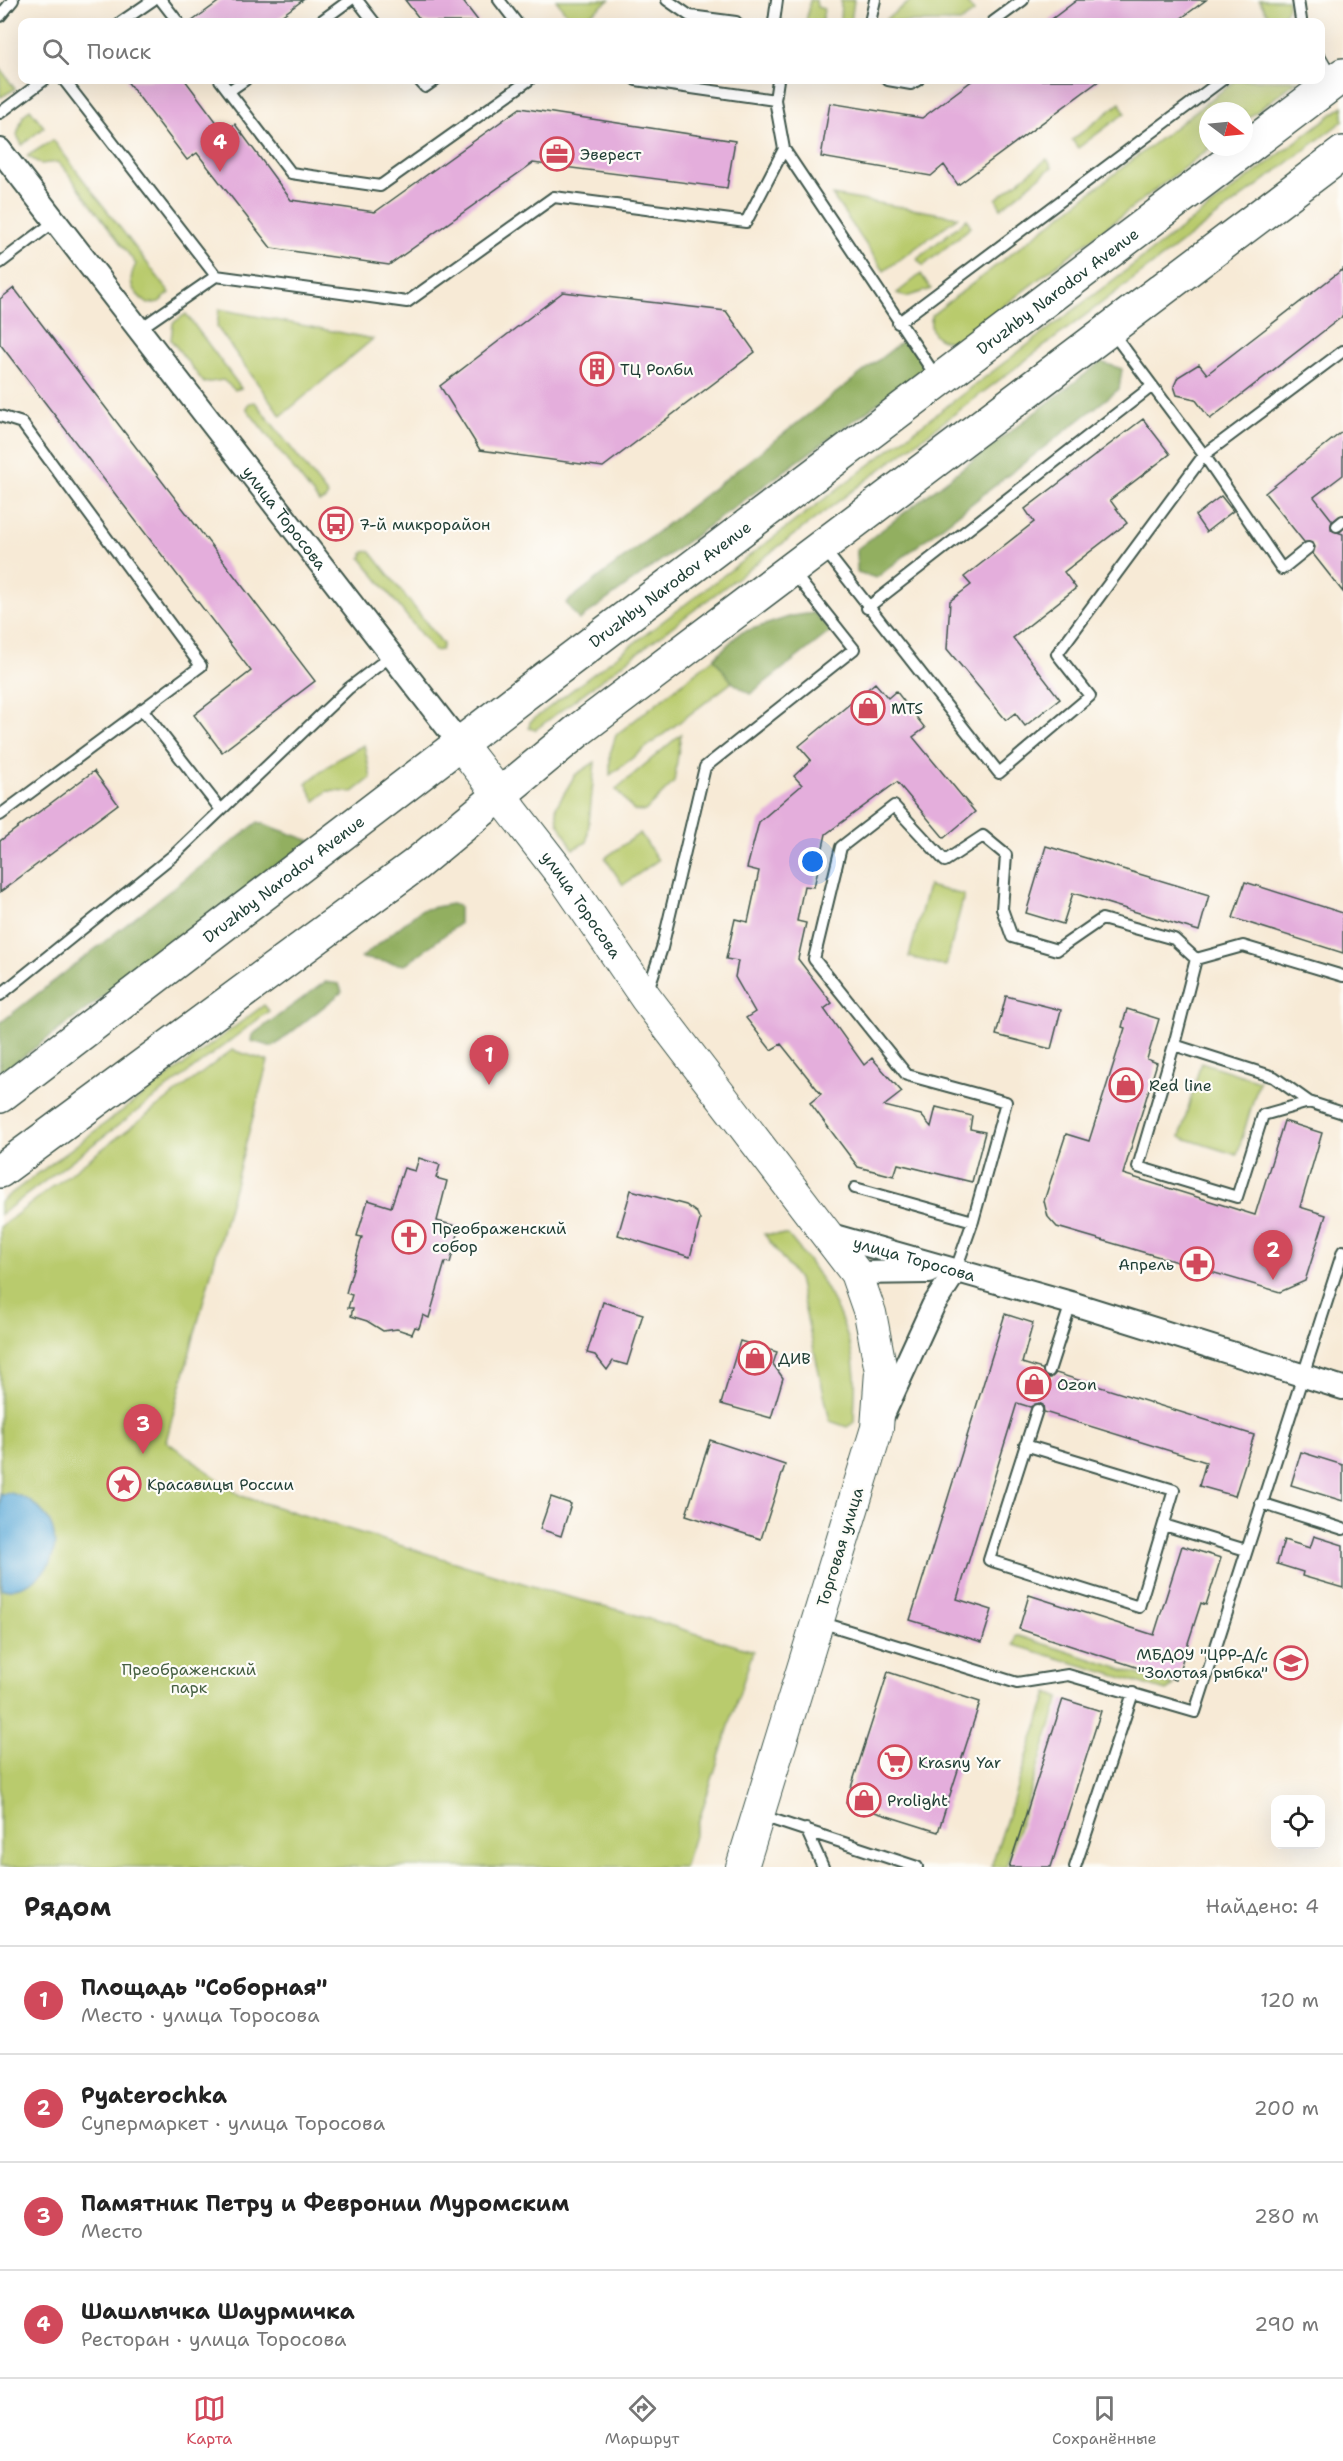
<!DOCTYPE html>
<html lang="ru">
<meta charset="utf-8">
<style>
:root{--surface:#fff;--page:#f2f2f2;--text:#222;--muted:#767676;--line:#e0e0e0;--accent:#d1495b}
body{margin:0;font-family:"Shantell Sans",sans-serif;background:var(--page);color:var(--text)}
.controls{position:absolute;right:18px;bottom:18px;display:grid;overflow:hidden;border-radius:12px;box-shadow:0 6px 24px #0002}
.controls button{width:54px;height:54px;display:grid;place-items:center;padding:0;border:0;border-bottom:2px solid var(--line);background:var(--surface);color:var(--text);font:30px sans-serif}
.compass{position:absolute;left:1199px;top:102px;width:54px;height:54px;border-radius:50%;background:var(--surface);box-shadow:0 6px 24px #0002;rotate:106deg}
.you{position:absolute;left:813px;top:862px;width:21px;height:21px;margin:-15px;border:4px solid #fff;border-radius:50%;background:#1a73e8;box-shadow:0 0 0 9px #1a73e833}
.badge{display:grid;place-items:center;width:39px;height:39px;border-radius:50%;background:var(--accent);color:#fff;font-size:20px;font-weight:700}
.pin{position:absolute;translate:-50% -50px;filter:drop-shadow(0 2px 3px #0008)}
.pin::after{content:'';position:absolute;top:32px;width:21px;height:18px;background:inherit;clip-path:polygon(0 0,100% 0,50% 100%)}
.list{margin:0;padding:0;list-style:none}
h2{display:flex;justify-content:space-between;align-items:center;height:78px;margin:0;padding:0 24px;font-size:26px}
h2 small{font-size:20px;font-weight:400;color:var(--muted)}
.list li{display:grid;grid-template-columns:39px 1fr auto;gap:18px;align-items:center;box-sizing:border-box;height:108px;padding:0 24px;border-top:2px solid var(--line)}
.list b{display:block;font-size:22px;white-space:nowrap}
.list p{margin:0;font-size:20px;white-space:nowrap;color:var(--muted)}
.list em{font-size:20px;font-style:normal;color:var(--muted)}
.icon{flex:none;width:33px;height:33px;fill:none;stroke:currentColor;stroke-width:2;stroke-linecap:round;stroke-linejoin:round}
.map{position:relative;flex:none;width:1343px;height:1867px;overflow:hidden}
.search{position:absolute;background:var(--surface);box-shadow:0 6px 24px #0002;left:18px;right:18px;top:18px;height:66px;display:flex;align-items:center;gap:15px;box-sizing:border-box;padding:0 21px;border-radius:12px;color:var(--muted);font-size:22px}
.sheet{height:510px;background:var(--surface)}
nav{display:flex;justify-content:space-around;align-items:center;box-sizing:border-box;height:84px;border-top:2px solid var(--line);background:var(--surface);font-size:16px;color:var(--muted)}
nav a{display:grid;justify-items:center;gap:3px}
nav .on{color:var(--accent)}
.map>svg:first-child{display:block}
</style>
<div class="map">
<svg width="1343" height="1867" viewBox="0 0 1343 1867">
<rect width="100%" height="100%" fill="#fdfcf7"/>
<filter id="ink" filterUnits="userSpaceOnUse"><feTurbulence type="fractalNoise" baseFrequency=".0167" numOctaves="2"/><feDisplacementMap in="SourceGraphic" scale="12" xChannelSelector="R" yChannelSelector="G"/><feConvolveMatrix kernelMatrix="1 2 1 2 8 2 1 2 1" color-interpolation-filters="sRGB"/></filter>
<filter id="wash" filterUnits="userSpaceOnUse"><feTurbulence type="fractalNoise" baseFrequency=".008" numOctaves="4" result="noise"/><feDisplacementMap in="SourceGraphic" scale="24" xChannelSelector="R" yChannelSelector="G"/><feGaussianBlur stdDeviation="1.35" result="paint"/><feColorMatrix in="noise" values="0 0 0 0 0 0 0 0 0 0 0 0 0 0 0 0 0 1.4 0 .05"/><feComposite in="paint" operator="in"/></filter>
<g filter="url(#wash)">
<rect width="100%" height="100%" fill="#f7ead6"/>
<path fill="#b9cb6d" stroke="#6c8450" stroke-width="1.5" d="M556 0H609L580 22H573Z
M810 0H816L817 7 824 9 822 22H806Z
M841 0H854L851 22H840Z
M912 0H965L974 12 960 22H889L886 19Z
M1259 0H1288V8L1278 22H1272Z
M0 68 15 89 1 97H0Z
M1236 80H1298L1244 121V111H1208V147H1211L958 341C939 343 927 334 932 315Z
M1120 103 1125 113 1078 148 1072 140Z
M1343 106V121L535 730 529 728 530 722Z
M30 109 44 127 22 145 17 135 23 116Z
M53 140 170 293 159 302 148 304C132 292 126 283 136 264L64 168 57 162 41 164 27 156Z
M1047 159 1052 167 1001 208 996 199Z
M832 195 958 217 884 271Z
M967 219 971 227 923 266 917 259Z
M921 274 931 289 906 297 897 293Z
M219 309 373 339 281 416 217 327Z
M186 314 241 388 235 390 223 380 204 383 171 340 173 323Z
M255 402 328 495 325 500 319 502 246 408 249 403Z
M370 551 443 644 441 650 434 651 361 558 364 552Z
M714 658 732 682 610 775V754L616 735Z
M681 734 674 782 645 811H634L616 789Z
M364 745 371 778 353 792 328 791 315 801 306 783 338 759Z
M595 762 587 842 573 849 558 822 556 807 575 775Z
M640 833 658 860 623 885 605 858Z
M928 886 964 895 946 966 909 957Z
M264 1005 269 1011 0 1215V1202Z
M232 1050 268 1061 166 1441 241 1496 558 1594 623 1611 753 1651 684 1867H0V1227Z
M1201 1062 1259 1081 1237 1155 1180 1137Z
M764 1234 788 1235C822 1275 851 1322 855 1376 856 1391 854 1407 854 1422L847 1427 830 1421 798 1279Z
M1016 1635 1174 1686 1166 1691 1014 1645Z
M1048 1693 1060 1698 1006 1867H991Z"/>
<path fill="#92af60" stroke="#58764a" stroke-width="1.5" d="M908 337 929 366 579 620 566 603Z
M1101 362 1122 369 1119 389 876 578 857 572V549Z
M814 613 831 631 750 694 732 682 714 658 740 633 792 616Z
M258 822 311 841 0 1074V1023Z
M451 904 459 906V924L405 965 361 958 421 910Z
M325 982 339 984 342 992 273 1047 251 1041 252 1035Z"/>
<path fill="#61acd9" stroke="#407486" stroke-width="1.5" d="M11 1493C74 1511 67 1586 2 1590L0 1494Z"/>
<g id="blocks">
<path fill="#e4aedc" d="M221 0H303L273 22H191Z
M405 0H462L479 22H422Z
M1077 0H1206L1176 22H1048Z
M126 80H185L224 132 235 124 291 200 375 212 520 108 735 141 727 188 533 163 389 265 271 248 197 153 187 160Z
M973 80H1100L958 185 944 165 931 176 821 157 830 103 922 118Z
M1343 269V316L1210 419 1195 399 1177 395 1174 386 1178 377 1199 364 1207 374Z
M14 288 315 681 222 752 194 715 251 671 0 344V299Z
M563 292 726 311 755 352 603 467 480 450 440 386Z
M1143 419 1170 454 1110 500 1127 523 1064 572 1076 588 1013 638 1060 699 1025 726 1015 713 1006 720 947 649 950 601 971 585 964 577 1034 522 1025 509Z
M1343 431V475L1314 497 1332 520 1331 530 1343 534V592L1313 554 1315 547 1313 543 1304 542 1265 493Z
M1221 496 1233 511 1206 532 1195 516Z
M875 683 888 698 896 691 925 728 913 737 975 812 944 838 897 782 826 834 814 887 804 886 797 921 806 923 798 959 832 1003 824 1009 864 1065 872 1058 902 1092 884 1106 921 1115 931 1127 936 1107 972 1116 970 1129 985 1132 972 1182 898 1164 894 1176 858 1167 810 1103 821 1094 781 1044 771 1050 746 1018 755 1012 735 977 738 961 726 959 735 919 748 922 759 871 747 868 759 822 802 785 794 776 811 760 799 746Z
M94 771 118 804 0 892V841Z
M1046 846 1209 895 1199 931 1073 893 1063 924 1026 913Z
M1245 882 1343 913V953L1233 918Z
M1006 996 1061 1010 1051 1049 996 1035Z
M1127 1009 1159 1019 1147 1059 1157 1063 1123 1174 1255 1215 1284 1121 1322 1133 1300 1207 1326 1215 1305 1281 1280 1292 1057 1227 1048 1217 1044 1201 1066 1134 1089 1141 1125 1028 1122 1027Z
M419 1158 440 1165 436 1178 447 1181 437 1221 460 1227 450 1263 445 1262 429 1318 423 1315 419 1328 415 1327 412 1334 397 1329 383 1331 367 1321 351 1316 353 1308H348L352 1295 346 1293 362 1237 357 1236 368 1200 391 1207 404 1168 415 1171Z
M631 1190 686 1205 697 1213 700 1220 690 1257 618 1235Z
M603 1302 643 1314 627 1365 613 1361 607 1370 595 1355 587 1353Z
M1005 1314 1033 1323 1022 1363 1042 1369 1046 1378H1051L1056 1373 1254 1435 1235 1496 1199 1486 1206 1462 1044 1412 1043 1405 1039 1403 1030 1407 1017 1403 957 1599 992 1610 982 1642 910 1620Z
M740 1341 777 1352 773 1364 783 1378 771 1418 721 1404Z
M710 1440 785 1465 761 1539 686 1515Z
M1301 1452 1343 1465V1501L1291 1485Z
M551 1497 571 1504 561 1536 540 1529Z
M1314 1536 1343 1545V1588L1302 1576 1303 1572 1277 1564 1284 1540 1310 1548Z
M1182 1546 1221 1558 1206 1605 1201 1603 1176 1680 1019 1629 1029 1595 1154 1635Z
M888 1672 980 1702 938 1832 846 1803Z
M1063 1699 1101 1711 1051 1867H1009Z"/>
</g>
</g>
<g filter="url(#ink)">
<use href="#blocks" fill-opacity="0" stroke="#3f574c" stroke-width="1.5"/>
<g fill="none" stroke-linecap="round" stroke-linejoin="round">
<defs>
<path id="lane" d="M161 0 178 22
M357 0 374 22
M499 0 516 22
M667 0 690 16 736 22
M1298 0 1301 20
M0 16 13 0
M121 22 153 0
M320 22 350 0
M774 22 777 0
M870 22 875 0
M993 22 1023 0
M1320 57 1332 78
M64 80 216 276
M220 80 291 173 380 186 529 80
M419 80 425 87 435 80
M636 80 775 100 784 149
M888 80 911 84 918 80
M229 91 245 80
M775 100 778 80
M0 113 44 80
M0 263 54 222
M898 323 1222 80
M138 330 216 276 407 302 554 197 746 222 784 149 937 378
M1112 332 1204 455 1343 351
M0 416 22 423 201 666 0 815
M1337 526 1343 521
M824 549 999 773 1090 696 1057 654 1204 455 1282 569 1308 548
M867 608 1151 387
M142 709 221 810 349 688 392 655
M1196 959 1243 946 1343 976
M648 990 662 948 705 767 854 649 793 572
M0 995 175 854 221 810
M1174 1045 1138 1167 1237 1197 1263 1115 1309 1102
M855 1188 973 1221
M955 1272 973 1221 1006 1102 907 1075 814 959 841 847 894 806 945 861 983 836 1006 855 1002 909 1012 937 1057 950 1102 919 1174 939 1196 959 1174 1045 1274 1077 1309 1102 1343 1113
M1049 1371 1071 1303
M1025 1445 1174 1490 1139 1607 989 1560 1037 1410
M1261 1503 1343 1529
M1164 1525 1246 1550
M820 1622 1017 1683 1068 1675 1195 1712 1343 1251
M759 1815 917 1867
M806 1829 823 1867
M1075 1867 1133 1693"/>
<g id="street">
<path id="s1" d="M0 150 461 745"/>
<path id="s2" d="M824 1233 1071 1303 1343 1388"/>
<path d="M856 1273 929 1272"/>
<path d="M883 1415 933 1306 955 1272"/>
</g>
<g id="secondary">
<path id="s3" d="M461 745 562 875 646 998 856 1273 870 1313 881 1371 877 1428 742 1867"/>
</g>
<g id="primary">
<path id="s4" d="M0 1096 543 680 1343 75"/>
<path d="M0 1171 415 865 580 729 1343 153"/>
</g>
</defs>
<use href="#lane" stroke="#3f574c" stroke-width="14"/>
<use href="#street" stroke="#3f574c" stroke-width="26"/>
<use href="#secondary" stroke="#3f574c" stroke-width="34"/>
<use href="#primary" stroke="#3f574c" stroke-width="36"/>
<use href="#lane" stroke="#fff" stroke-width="10"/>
<use href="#street" stroke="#fff" stroke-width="22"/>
<use href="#secondary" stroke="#fff" stroke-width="32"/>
<use href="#primary" stroke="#fff" stroke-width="33"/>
</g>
</g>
<defs>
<symbol id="office-ring" viewBox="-11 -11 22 22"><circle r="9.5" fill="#fdfcf7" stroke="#d1495b" stroke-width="1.5"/><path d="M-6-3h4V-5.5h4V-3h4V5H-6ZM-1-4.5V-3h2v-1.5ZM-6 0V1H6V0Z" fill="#d1495b"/></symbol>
<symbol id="building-ring" viewBox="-11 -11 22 22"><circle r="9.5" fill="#fdfcf7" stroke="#d1495b" stroke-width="1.5"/><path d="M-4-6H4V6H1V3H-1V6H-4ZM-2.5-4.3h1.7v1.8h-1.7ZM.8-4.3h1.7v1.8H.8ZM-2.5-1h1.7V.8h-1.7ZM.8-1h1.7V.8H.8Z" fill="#d1495b"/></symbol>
<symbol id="bus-ring" viewBox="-11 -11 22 22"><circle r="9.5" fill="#fdfcf7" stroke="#d1495b" stroke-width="1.5"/><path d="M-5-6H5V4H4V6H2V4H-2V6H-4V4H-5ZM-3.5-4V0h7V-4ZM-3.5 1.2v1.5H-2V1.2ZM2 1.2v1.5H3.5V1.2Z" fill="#d1495b"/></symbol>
<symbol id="shop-ring" viewBox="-11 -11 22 22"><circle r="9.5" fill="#fdfcf7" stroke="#d1495b" stroke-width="1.5"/><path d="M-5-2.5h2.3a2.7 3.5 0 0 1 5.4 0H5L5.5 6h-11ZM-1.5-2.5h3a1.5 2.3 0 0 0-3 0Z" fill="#d1495b"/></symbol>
<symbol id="church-ring" viewBox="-11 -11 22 22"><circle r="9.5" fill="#fdfcf7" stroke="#d1495b" stroke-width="1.5"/><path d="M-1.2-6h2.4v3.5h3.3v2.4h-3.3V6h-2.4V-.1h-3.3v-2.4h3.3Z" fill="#d1495b"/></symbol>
<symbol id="pharmacy-ring" viewBox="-11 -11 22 22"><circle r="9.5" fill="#fdfcf7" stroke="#d1495b" stroke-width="1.5"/><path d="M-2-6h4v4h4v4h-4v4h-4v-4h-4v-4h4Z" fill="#d1495b"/></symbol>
<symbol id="sight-ring" viewBox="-11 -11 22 22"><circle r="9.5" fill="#fdfcf7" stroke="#d1495b" stroke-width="1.5"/><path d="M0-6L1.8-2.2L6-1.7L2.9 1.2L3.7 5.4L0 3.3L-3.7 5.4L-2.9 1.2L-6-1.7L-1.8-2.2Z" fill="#d1495b"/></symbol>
<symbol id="school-ring" viewBox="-11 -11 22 22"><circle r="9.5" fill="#fdfcf7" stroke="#d1495b" stroke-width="1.5"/><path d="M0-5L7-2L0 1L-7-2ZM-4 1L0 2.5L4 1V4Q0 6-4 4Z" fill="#d1495b"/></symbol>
<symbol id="supermarket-ring" viewBox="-11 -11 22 22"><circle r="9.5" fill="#fdfcf7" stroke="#d1495b" stroke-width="1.5"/><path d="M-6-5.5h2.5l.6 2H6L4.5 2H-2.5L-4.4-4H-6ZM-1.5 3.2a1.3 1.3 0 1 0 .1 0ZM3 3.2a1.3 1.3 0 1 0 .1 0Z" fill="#d1495b"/></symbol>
</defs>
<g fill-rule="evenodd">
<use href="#office-ring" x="538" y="135" width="38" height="38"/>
<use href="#building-ring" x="578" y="350" width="38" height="38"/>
<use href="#bus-ring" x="317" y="505" width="38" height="38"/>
<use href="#shop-ring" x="849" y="689" width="38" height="38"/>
<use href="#shop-ring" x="1107" y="1066" width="38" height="38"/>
<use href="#church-ring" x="390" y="1218" width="38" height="38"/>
<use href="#pharmacy-ring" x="1178" y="1245" width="38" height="38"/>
<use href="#shop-ring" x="736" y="1339" width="38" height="38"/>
<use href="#shop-ring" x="1015" y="1365" width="38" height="38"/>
<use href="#sight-ring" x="105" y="1465" width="38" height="38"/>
<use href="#school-ring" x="1272" y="1644" width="38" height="38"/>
<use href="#supermarket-ring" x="876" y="1743" width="38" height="38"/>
<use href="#shop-ring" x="845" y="1781" width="38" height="38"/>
</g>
<g text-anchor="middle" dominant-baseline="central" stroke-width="4.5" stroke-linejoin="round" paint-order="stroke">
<g font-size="16" fill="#1f3d34" stroke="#fdfcf7" text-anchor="start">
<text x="580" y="154">Эверест</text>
<text x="620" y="369">ТЦ Ролби</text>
<text x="359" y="524">7-й микрорайон</text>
<text x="891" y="708">MTS</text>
<text x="1149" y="1085">Red line</text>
<text x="432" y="1228">Преображенский<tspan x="432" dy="18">собор</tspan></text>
<text x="1174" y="1264" text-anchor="end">Апрель</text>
<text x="778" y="1358">ДИВ</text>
<text x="1057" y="1384">Ozon</text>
<text x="147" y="1484">Красавицы России</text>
<text x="1268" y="1654" text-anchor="end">МБДОУ "ЦРР-Д/с<tspan x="1268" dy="18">"Золотая рыбка"</tspan></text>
<text x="918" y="1762">Krasny Yar</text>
<text x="887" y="1800">Prolight</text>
</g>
<g font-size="16" fill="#1f3d34" stroke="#fdfcf7">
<text stroke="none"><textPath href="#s4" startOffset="1329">Druzhby Narodov Avenue</textPath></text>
<text stroke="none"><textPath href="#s1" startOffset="465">улица Торосова</textPath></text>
<text stroke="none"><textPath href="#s4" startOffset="843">Druzhby Narodov Avenue</textPath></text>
<text stroke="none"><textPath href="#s4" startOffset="357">Druzhby Narodov Avenue</textPath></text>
<text stroke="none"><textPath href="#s3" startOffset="200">улица Торосова</textPath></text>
<text stroke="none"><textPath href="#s2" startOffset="94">улица Торосова</textPath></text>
<text transform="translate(840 1547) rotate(-73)">Торговая улица</text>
</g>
<g font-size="16" fill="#466042" stroke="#fdfcf7">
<text x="189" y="1669">Преображенский<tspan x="189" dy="18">парк</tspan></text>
</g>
</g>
</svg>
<div class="controls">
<button><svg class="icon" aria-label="locate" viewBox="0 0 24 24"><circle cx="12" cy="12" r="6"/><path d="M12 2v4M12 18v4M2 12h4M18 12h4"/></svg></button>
</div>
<svg class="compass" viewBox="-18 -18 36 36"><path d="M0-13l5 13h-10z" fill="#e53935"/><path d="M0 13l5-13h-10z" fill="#767676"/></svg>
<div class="you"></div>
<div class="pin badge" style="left:489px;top:1085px">1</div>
<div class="pin badge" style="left:1273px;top:1280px">2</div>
<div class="pin badge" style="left:143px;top:1454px">3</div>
<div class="pin badge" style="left:220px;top:172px">4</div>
<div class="search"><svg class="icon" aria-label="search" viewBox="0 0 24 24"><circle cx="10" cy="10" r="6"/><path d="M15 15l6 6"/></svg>Поиск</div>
</div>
<section class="sheet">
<h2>Рядом<small>Найдено: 4</small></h2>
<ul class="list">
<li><span class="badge">1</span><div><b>Площадь &quot;Соборная&quot;</b><p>Место · улица Торосова</p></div><em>120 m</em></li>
<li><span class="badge">2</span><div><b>Pyaterochka</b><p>Супермаркет · улица Торосова</p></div><em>200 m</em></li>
<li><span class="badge">3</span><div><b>Памятник Петру и Февронии Муромским</b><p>Место</p></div><em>280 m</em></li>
<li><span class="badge">4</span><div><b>Шашлычка Шаурмичка</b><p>Ресторан · улица Торосова</p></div><em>290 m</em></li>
</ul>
</section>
<nav>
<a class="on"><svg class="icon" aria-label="map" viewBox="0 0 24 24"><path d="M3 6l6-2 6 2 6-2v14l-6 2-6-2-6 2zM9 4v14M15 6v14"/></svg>Карта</a>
<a><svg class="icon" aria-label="directions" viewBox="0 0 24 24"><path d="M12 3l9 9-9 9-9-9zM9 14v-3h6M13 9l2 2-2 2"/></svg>Маршрут</a>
<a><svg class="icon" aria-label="saved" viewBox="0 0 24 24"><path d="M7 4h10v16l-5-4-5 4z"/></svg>Сохранённые</a>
</nav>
